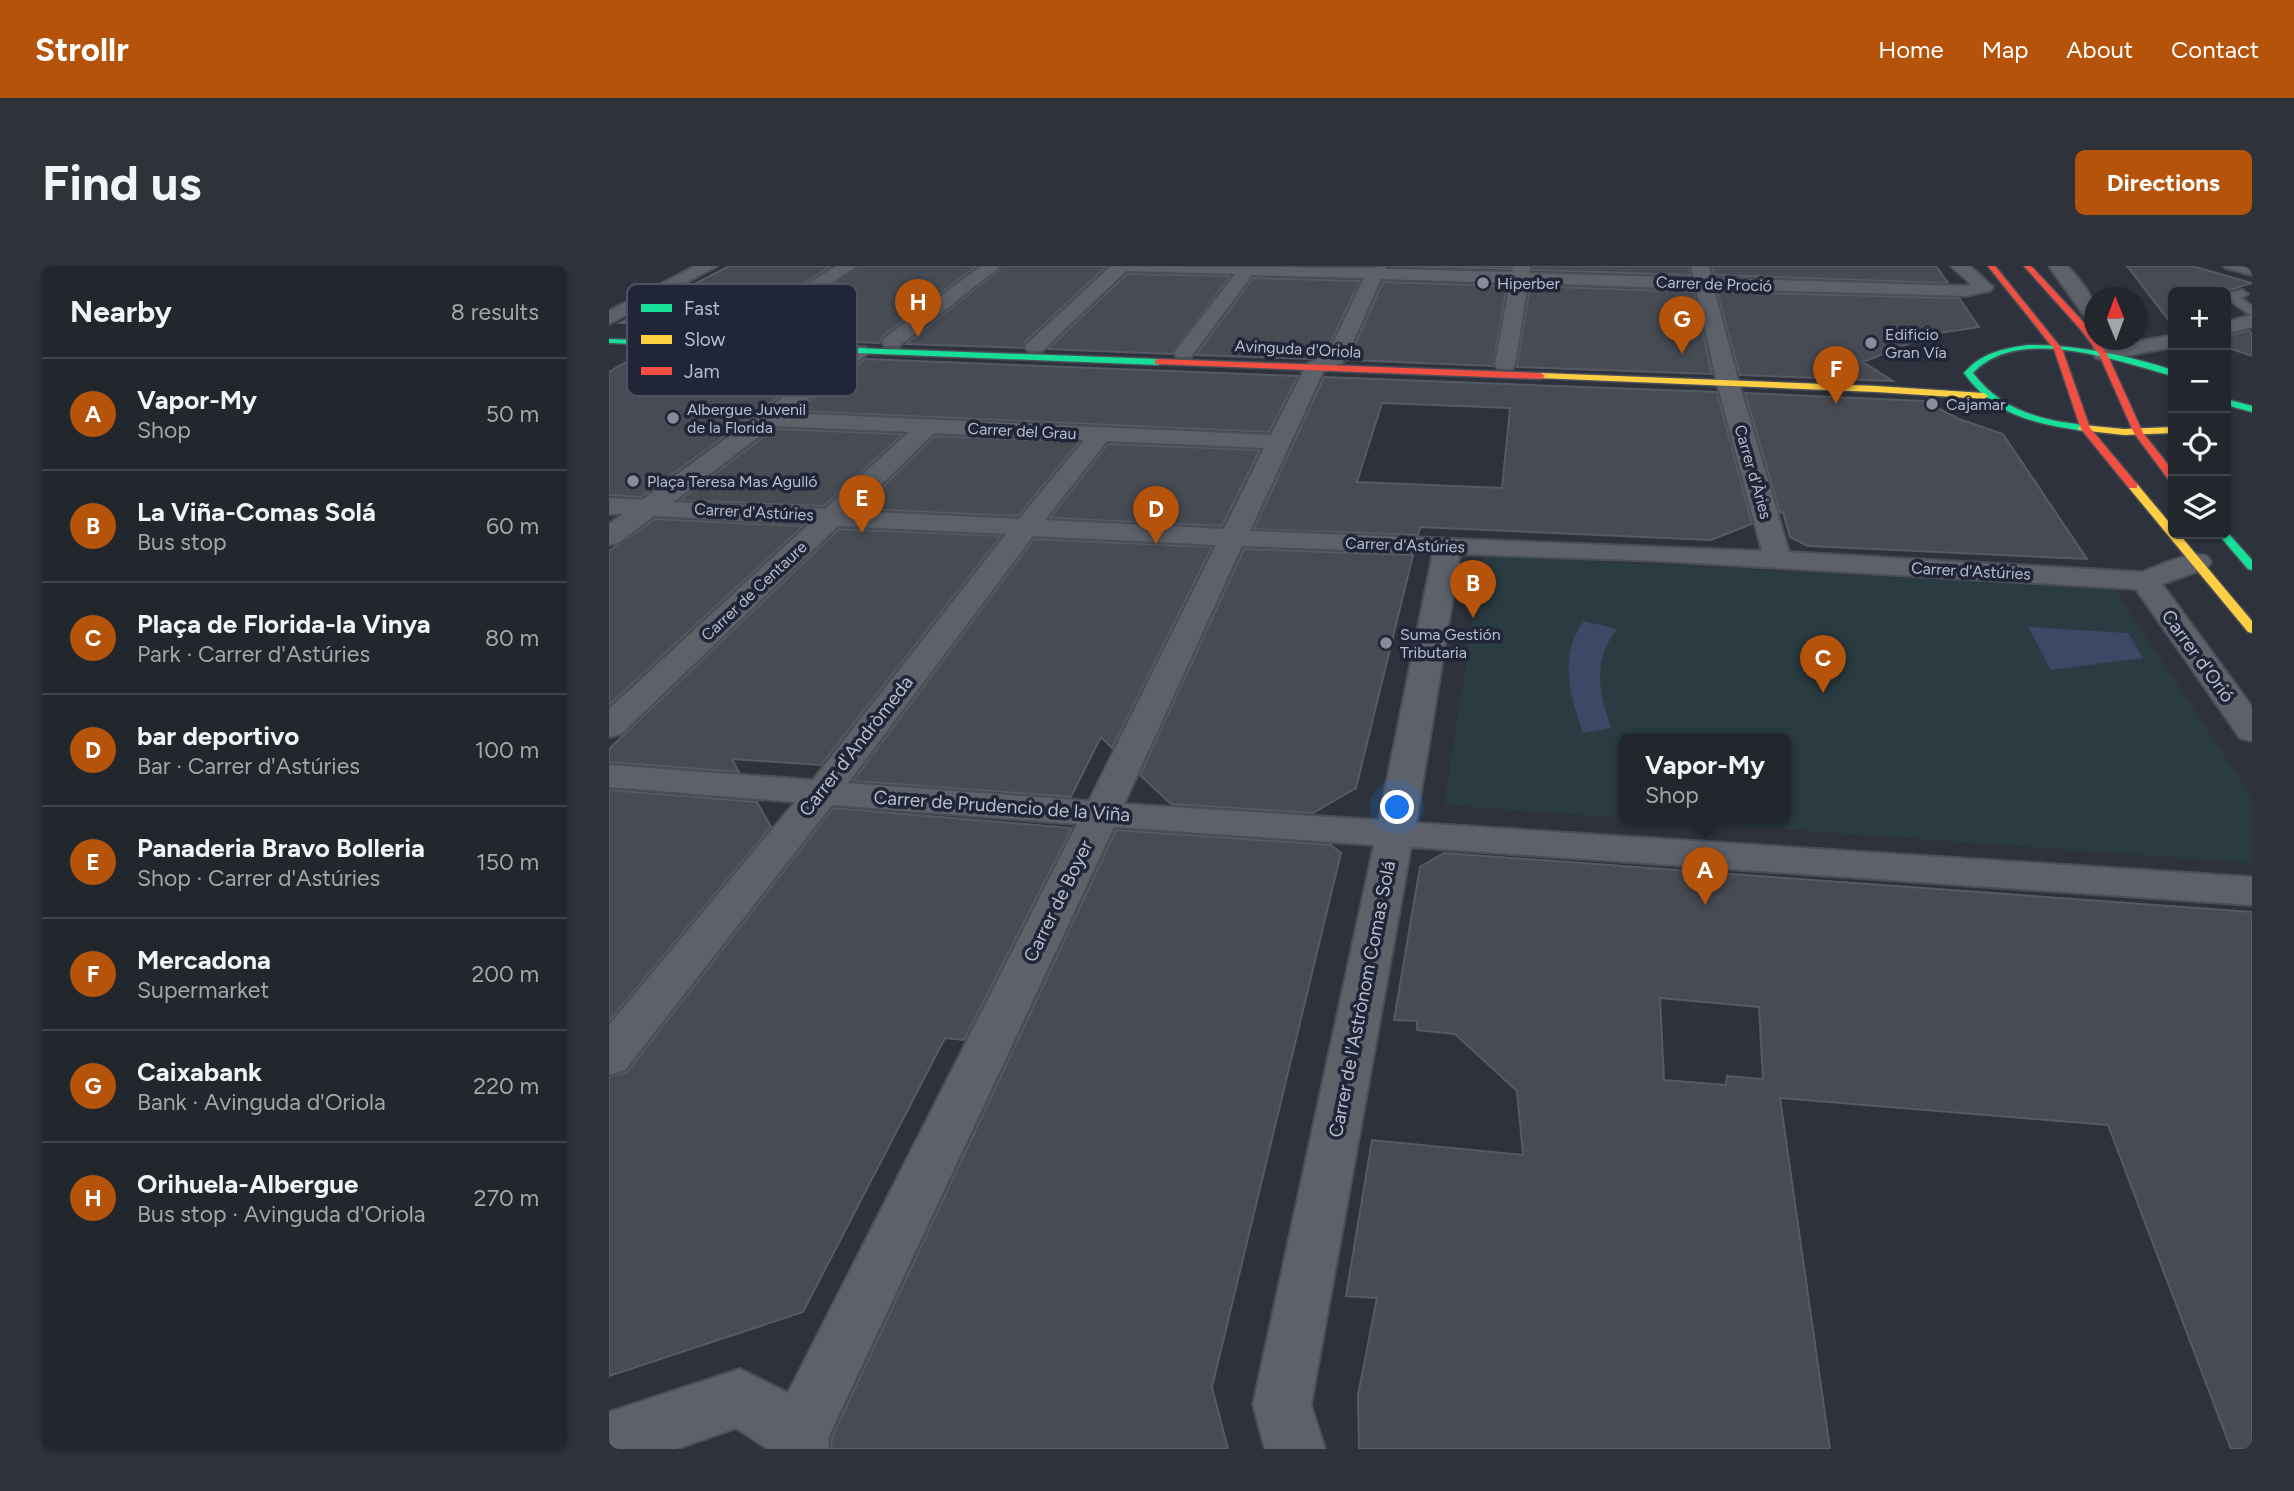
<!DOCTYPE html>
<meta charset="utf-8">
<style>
:root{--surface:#22262d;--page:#2e3239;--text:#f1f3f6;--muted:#a2a5aa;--line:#3f4349;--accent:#b45309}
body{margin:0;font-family:Figtree,sans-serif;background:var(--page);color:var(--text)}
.controls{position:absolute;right:21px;top:21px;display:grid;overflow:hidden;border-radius:10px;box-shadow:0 2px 5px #0004}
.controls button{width:63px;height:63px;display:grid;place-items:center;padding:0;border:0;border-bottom:2px solid var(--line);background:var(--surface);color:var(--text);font:35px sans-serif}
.compass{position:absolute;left:1475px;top:21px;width:63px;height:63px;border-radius:50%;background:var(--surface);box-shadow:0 2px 5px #0004;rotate:359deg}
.you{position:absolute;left:789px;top:542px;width:24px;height:24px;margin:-18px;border:5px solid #fff;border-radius:50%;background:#1a73e8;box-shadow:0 0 0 10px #1a73e833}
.badge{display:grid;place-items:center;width:46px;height:46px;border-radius:50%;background:var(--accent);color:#fff;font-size:23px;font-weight:700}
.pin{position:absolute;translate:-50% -58px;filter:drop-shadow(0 2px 4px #0008)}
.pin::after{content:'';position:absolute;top:37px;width:24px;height:21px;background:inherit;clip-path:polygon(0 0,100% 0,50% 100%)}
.popup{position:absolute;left:1010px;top:467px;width:172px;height:91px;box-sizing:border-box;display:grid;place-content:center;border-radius:10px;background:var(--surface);filter:drop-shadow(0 2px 5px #0005);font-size:23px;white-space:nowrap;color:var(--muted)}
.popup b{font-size:26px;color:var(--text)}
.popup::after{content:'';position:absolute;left:50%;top:100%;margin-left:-14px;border:14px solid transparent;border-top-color:var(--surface)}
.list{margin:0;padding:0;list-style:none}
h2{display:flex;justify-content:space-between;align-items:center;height:91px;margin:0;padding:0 28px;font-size:30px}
h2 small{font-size:23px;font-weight:400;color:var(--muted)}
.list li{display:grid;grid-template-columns:46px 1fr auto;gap:21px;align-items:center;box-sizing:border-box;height:112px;padding:0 28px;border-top:2px solid var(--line)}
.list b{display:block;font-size:26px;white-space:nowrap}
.list p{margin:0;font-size:23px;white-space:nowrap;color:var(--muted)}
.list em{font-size:23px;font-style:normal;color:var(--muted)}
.icon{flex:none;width:38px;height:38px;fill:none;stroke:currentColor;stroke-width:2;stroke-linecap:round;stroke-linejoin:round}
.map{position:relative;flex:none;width:1643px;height:1183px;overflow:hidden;border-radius:10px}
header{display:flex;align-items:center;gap:42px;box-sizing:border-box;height:98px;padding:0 35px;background:var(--accent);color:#fff}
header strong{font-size:33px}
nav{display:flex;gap:38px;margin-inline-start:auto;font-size:24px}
.intro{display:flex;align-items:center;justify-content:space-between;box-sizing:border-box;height:168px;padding:0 42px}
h1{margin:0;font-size:49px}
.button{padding:18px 32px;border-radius:10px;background:var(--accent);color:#fff;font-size:24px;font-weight:700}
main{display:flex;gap:42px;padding:0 42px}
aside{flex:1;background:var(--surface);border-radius:10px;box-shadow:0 2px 5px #0004}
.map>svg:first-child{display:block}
</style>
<header>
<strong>Strollr</strong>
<nav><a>Home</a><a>Map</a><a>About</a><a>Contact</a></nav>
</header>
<div class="intro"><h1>Find us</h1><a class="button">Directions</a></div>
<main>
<aside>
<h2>Nearby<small>8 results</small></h2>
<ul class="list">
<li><span class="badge">A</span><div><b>Vapor-My</b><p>Shop</p></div><em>50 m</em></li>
<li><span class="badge">B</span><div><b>La Viña-Comas Solá</b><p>Bus stop</p></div><em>60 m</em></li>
<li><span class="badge">C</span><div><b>Plaça de Florida-la Vinya</b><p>Park · Carrer d'Astúries</p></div><em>80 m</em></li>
<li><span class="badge">D</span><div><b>bar deportivo</b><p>Bar · Carrer d'Astúries</p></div><em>100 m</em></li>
<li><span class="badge">E</span><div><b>Panaderia Bravo Bolleria</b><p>Shop · Carrer d'Astúries</p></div><em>150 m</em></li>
<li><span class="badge">F</span><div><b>Mercadona</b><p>Supermarket</p></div><em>200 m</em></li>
<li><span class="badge">G</span><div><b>Caixabank</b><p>Bank · Avinguda d'Oriola</p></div><em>220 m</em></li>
<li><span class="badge">H</span><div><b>Orihuela-Albergue</b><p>Bus stop · Avinguda d'Oriola</p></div><em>270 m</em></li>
</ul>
</aside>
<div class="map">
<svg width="1643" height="1183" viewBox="0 0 1643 1183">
<rect width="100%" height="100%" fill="#2d323c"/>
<path fill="#2a3b42" d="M874 289 1506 323 1643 531V597L1032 553H1176V473H1016L1015 552 835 539Z"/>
<path fill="#3c4866" d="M975 355 1008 363C983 396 990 425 1002 462L974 467C961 430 949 389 975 355Z
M1419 361 1519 367 1534 392 1442 404Z"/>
<path fill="#474b54" stroke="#555a63" stroke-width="2" fill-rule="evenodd" d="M120 0H222L113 71 64 69 79 60 11 57Z
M250 0H368L274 70 271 77 143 72Z
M395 0H498L417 75 414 82 297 78Z
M781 0H901V3Z
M924 0H1080L1082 9 923 4Z
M1103 0H1327L1339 17 1105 9Z
M1518 0H1583L1643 17 1614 26H1564V60Z
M518 8 621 10 563 88 439 83Z
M644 12 751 15 717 86 702 93 587 89Z
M774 16 898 20 884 100 739 94Z
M921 20 1085 26 1103 108 908 101Z
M1108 26 1350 32 1370 61 1323 68 1254 96 1284 115 1131 109Z
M1640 64 1643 68V90L1617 81V70Z
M36 85 223 92 32 231 0 229V106Z
M256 93 689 110 660 166 187 145Z
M715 111 1108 126 1143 258 1102 274 811 261 809 269 645 263ZM773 137 901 142 893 222 748 216Z
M1136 127 1315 135 1350 153 1394 168 1478 293 1199 280 1181 271 1174 246 1171 247Z
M165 163 294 168 215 240 71 234Z
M326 170 470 176 409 250 251 243Z
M499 178 651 184 613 260 441 252Z
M46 253 194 260 0 439V285Z
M230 263 392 270 212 499 123 493 130 506 0 496V483Z
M425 273 603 281 503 482 492 471 462 531 244 515Z
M635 283 804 289 747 522 704 547 562 538 531 509Z
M0 524 148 536 162 561 0 755Z
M224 542 463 562 355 774 336 772 194 1046 0 1110V811L18 806Z
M507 564 722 579 732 587 603 1121 619 1183H222L223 1171Z
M835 587 1643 646V1183H1622L1499 859 1171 832 1221 1183H750L749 1129 768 1032 737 1030 763 874 914 889 908 825 846 768 808 764V755L785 754 811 601ZM1051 732 1150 741 1154 813 1118 810 1117 819 1055 814Z"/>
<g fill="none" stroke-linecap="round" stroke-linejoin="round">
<defs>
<path id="lane" d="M1615 0 1643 1V9L1617 2Z
M1633 24 1639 28 1632 32 1643 40V50L1617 32 1618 28Z"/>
<path id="street" d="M86 0H108L0 58V45Z
M227 0H248L133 75H119L116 71Z
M372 0H392L290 80H276L273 76 276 72Z
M502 0 759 2 778 0 776 3 903 6 904 0H922L920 7 1085 12 1082 0H1100L1103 12 1356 20 1362 18 1342 0H1361L1384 21 1381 25 1356 30 1105 23 1130 117 1180 286 1533 306C1553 299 1577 285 1598 290L1602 296 1598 302 1553 318 1643 441V475L1631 472 1527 323 1052 295 851 288 807 557 1643 611V639L802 581 702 1139 716 1183H656L644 1139 765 579 505 561 220 1170 219 1183H159L127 1162 67 1183H0V1146L131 1103 179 1127 468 558 223 539 16 804 0 809V759L186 536 0 521V499L204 514 397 268 229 260 12 468 0 471V443L200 258 45 250 9 277 0 279V258L14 248H0V232L33 234 243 81H257L260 85 257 89 180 147 662 169 698 98 719 88 755 12 643 9 582 91H568L565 87 626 8 517 5 433 85H419L416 81 419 77ZM772 13 901 17 886 99 889 103H903L906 99 919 17 1087 23 1108 117 1153 285 641 265 714 106 734 96 737 92ZM164 160 300 166 216 243 64 236ZM325 167 475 174 410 253 245 245ZM498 175 655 182 615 263 436 254ZM424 270 607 279 480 535 239 517ZM633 280 824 287 770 554 515 538Z
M1440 0H1458C1476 19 1486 30 1486 57L1479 55Z
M1643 49V61L1617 68V56Z
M1564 69V81L1494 94 1487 92 1484 88 1486 72 1504 74V80Z"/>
<path id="fast" d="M0 73 549 93 553 96 549 99 0 77Z
M1419 79C1469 79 1517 89 1564 104V110C1508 95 1410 58 1364 107 1385 135 1413 148 1447 155 1457 157 1470 157 1479 162L1474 165C1425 157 1386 150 1355 107 1372 87 1393 83 1419 79Z
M1617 133 1643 140V146L1617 139Z
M1617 265 1643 294V304L1639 303 1609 268H1617Z"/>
<path id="slow" d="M932 107 1267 120 1375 127 1379 130 1375 133 1267 126 929 112 928 110Z
M1474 159 1515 163 1564 161V167L1515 169 1471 164 1469 162Z
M1520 218H1528L1564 261V268H1570L1643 355V367L1639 366 1520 222Z"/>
<path id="jam" d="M1379 0H1386L1453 83 1481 162 1528 218V222H1520L1472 163 1445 83Z
M1415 0H1422L1479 61 1498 88 1534 167 1564 205V215L1560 214 1525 167 1490 88 1473 65Z
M549 93 932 107 936 110 932 113 546 98V94Z"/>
</defs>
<use href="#lane" stroke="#4b4e56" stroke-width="4"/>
<use href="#street" stroke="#4b4e56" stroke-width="4"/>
<use href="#fast" stroke="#4b4f59" stroke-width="3"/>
<use href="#slow" stroke="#4b4f59" stroke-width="3"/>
<use href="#jam" stroke="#4b4f59" stroke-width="3"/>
<use href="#lane" fill="#5d616a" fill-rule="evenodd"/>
<use href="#street" fill="#5d616a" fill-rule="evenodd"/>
<use href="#fast" fill="#16e098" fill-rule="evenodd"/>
<use href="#slow" fill="#ffcf43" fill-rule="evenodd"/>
<use href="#jam" fill="#f24e42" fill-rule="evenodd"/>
</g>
<g fill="#878c9a" stroke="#202637" stroke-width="2.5">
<circle cx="874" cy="17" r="7"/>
<circle cx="1262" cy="77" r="7"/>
<circle cx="1323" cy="138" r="7"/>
<circle cx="64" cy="152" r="7"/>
<circle cx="24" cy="215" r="7"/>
<circle cx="777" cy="377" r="7"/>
</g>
<g text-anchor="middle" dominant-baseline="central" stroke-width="7" stroke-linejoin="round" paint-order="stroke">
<g font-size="16" fill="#b8bdcc" stroke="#202637" text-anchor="start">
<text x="888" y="17">Hiperber</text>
<text x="1276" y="68">Edificio<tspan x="1276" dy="18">Gran Vía</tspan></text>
<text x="1337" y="138">Cajamar</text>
<text x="78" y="143">Albergue Juvenil<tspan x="78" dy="18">de la Florida</tspan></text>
<text x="38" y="215">Plaça Teresa Mas Agulló</text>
<text x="791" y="368">Suma Gestión<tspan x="791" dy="18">Tributaria</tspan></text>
</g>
<g font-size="16" fill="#b8bdcc" stroke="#202637">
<text transform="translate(1105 18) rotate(2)">Carrer de Proció</text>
<text transform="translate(689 83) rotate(3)">Avinguda d'Oriola</text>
<text transform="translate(413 165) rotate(3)">Carrer del Grau</text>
<text transform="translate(1144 206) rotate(74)">Carrer d'Àries</text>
<text transform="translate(145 246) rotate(3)">Carrer d'Astúries</text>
<text transform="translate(796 279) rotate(2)">Carrer d'Astúries</text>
<text transform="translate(1362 305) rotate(3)">Carrer d'Astúries</text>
<text transform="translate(145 325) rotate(-43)">Carrer de Centaure</text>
</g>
<g font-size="19" fill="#b8bdcc" stroke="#202637">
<text transform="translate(1589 390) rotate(54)">Carrer d'Orió</text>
<text transform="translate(247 480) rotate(-52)">Carrer d'Andròmeda</text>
<text transform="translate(393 540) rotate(4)">Carrer de Prudencio de la Viña</text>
<text transform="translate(449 635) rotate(-64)">Carrer de Boyer</text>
<text transform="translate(753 733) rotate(-79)">Carrer de l'Astrònom Comas Solá</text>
</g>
</g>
<rect x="18" y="18" width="230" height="112" rx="10" fill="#202637" stroke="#4e5364" stroke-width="2"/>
<rect x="32" y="38" width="31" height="8" fill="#16e098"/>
<rect x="32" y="69" width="31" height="9" fill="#ffcf43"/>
<rect x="32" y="101" width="31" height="8" fill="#f24e42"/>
<g font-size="19" fill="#b8bdcc">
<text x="75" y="49">Fast</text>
<text x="75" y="80">Slow</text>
<text x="75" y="112">Jam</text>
</g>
</svg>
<div class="controls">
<button>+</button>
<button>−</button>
<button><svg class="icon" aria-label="locate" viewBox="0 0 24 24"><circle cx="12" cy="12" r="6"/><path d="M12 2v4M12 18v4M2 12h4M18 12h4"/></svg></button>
<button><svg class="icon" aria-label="layers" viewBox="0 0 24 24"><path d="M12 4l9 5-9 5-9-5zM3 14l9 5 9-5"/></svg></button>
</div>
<svg class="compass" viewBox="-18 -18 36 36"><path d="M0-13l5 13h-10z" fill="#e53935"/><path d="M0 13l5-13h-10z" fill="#a2a5aa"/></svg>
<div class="you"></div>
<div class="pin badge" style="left:1096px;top:639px">A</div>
<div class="popup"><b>Vapor-My</b>Shop</div>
<div class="pin badge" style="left:864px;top:352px">B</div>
<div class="pin badge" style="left:1214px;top:427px">C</div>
<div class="pin badge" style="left:547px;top:278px">D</div>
<div class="pin badge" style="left:253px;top:267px">E</div>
<div class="pin badge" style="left:1227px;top:138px">F</div>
<div class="pin badge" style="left:1073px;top:88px">G</div>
<div class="pin badge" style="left:309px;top:71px">H</div>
</div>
</main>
